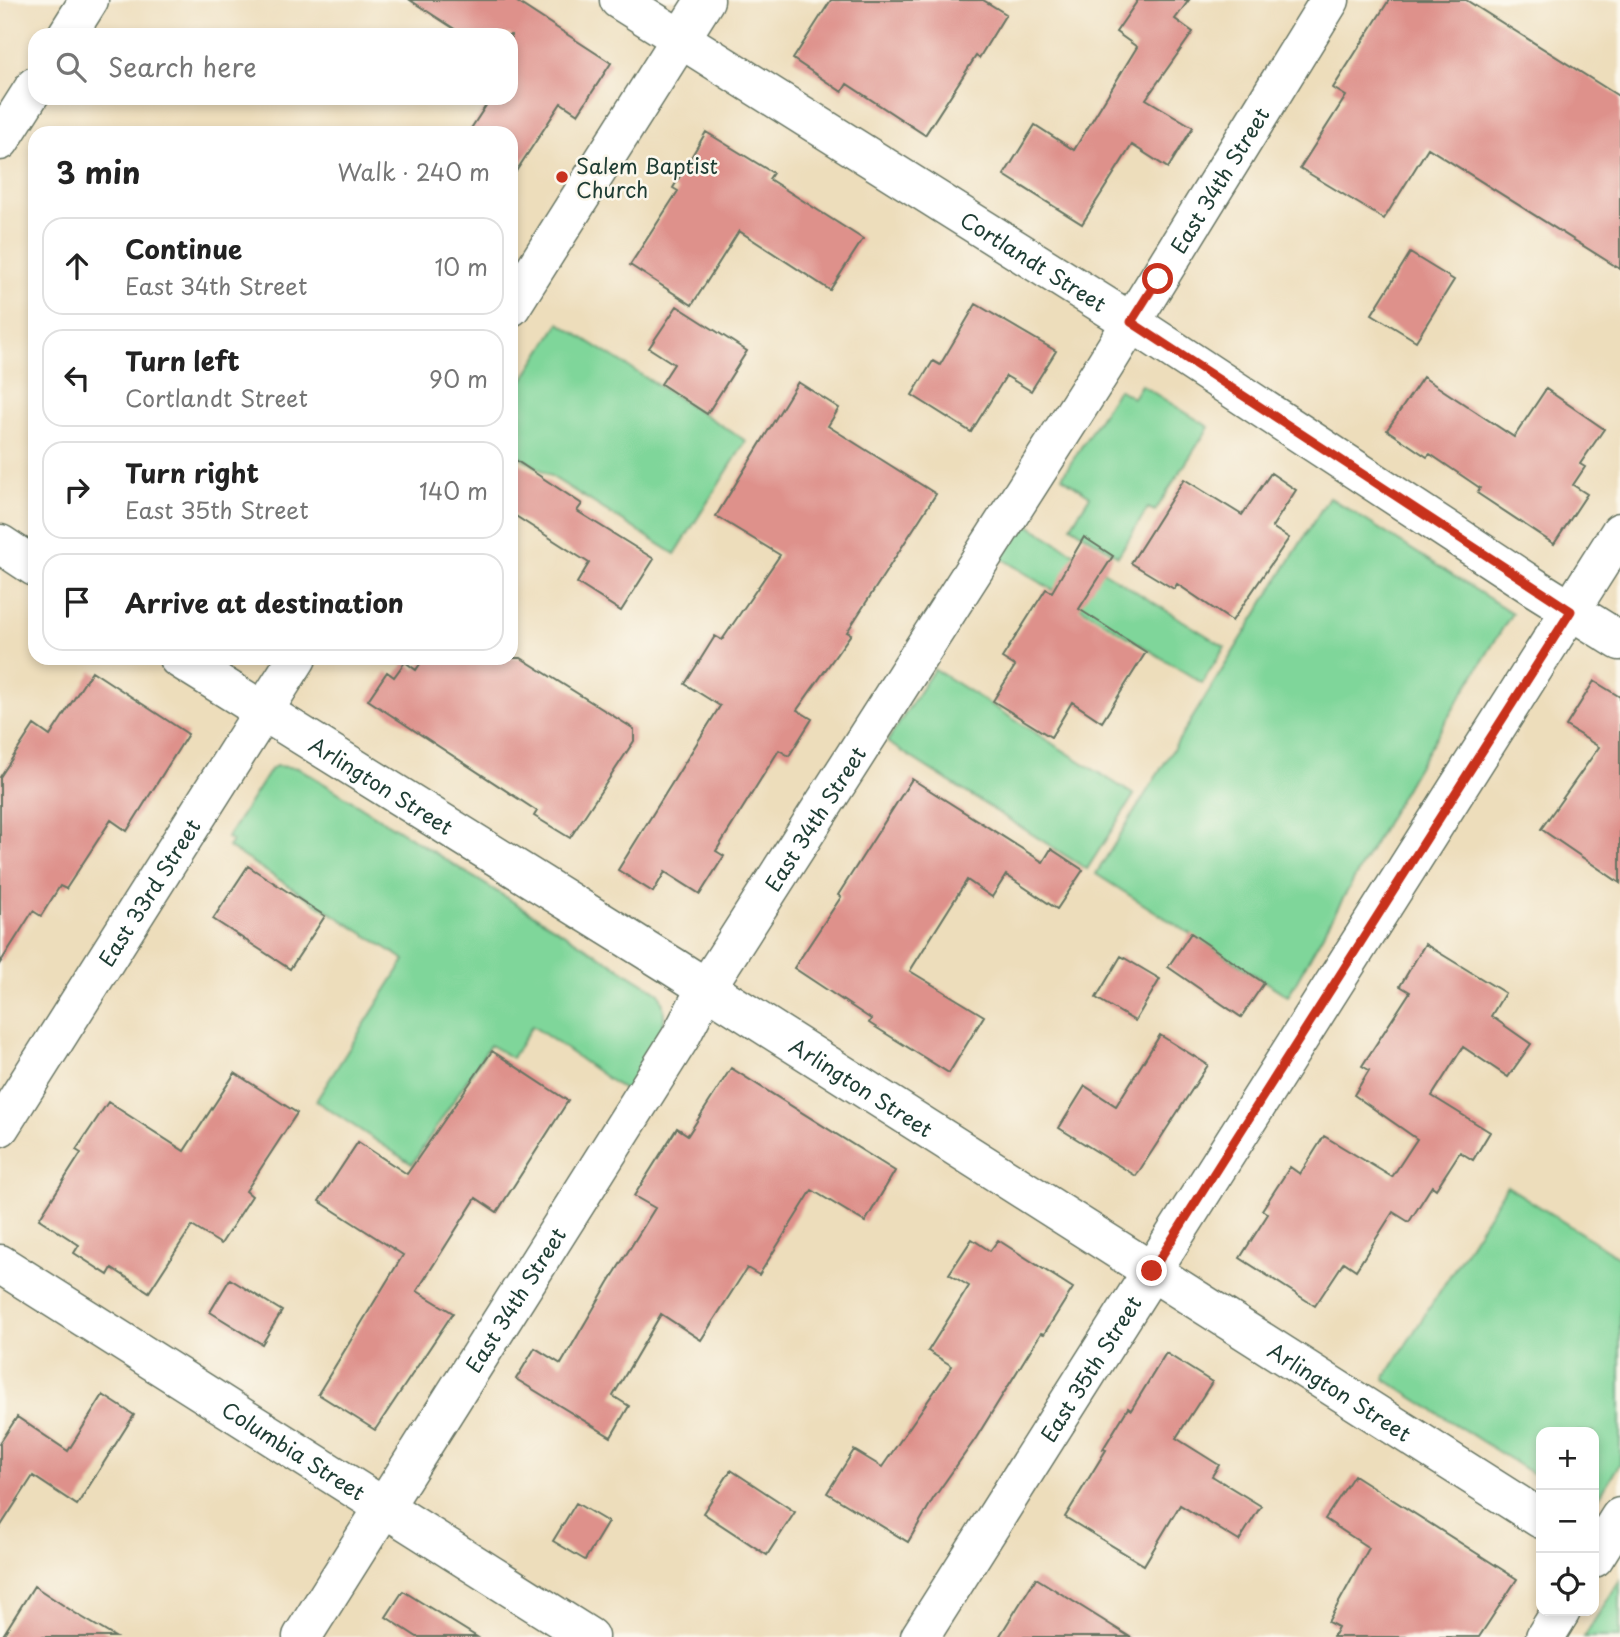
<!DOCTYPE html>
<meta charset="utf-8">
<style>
:root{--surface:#fff;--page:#f2f2f2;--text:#222;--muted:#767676;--line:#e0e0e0}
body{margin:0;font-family:"Playpen Sans",sans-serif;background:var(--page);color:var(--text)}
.controls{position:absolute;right:21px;bottom:21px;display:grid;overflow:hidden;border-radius:14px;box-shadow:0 4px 10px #0003}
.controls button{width:63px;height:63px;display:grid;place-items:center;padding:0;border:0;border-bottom:2px solid var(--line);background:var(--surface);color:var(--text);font:35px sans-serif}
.stop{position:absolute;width:21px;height:21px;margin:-16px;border:5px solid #c8321e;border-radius:50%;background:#fff}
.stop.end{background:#c8321e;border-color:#fff;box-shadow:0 2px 7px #0008}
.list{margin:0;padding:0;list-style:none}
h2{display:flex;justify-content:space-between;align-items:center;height:91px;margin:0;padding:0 28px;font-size:30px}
h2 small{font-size:23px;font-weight:400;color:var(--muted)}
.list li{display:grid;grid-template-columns:46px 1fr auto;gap:21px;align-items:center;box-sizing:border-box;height:98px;margin:0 14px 14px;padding:0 14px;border:2px solid var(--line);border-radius:21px}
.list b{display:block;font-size:26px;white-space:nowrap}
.list p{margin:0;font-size:23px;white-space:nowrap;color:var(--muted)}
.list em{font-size:23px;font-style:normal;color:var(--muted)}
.icon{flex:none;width:38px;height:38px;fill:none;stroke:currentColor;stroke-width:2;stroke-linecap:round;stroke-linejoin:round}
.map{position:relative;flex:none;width:1620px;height:1637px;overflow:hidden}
.search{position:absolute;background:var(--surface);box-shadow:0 4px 10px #0003;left:28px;top:28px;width:490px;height:77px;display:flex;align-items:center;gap:18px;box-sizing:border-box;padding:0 24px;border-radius:21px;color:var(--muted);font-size:26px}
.panel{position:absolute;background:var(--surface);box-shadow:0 4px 10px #0003;left:28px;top:126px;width:490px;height:539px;border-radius:21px}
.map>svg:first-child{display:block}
</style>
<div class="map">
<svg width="1620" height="1637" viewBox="0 0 1620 1637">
<rect width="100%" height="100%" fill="#fbf7ec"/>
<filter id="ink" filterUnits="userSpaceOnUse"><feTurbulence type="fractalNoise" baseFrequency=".0143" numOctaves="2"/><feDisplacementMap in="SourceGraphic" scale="14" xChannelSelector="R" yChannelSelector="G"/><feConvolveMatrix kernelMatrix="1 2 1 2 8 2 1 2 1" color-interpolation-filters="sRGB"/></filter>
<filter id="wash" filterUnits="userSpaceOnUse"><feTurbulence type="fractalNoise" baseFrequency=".00686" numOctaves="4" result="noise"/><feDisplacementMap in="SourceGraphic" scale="28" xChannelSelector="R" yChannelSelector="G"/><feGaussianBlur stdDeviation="1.57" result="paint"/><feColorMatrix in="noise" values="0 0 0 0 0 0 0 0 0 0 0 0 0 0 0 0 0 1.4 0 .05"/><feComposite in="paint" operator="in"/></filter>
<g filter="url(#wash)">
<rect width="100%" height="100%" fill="#edddbb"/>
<path fill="#7fd69a" stroke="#4f8a67" stroke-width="2" d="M559 323 746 441 675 554 511 451V399Z
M1141 385 1209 427 1155 511 1148 508 1118 556 1071 526 1090 496 1062 477 1118 389 1133 398Z
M1329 497 1512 613 1414 773 1288 996 1096 874Z
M1024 522 1225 647 1202 683 1001 558Z
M934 669 1134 795 1087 869 887 742Z
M276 766 299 768 659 993C676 1031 647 1061 627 1092 594 1070 565 1047 532 1026L512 1058 490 1045 412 1164 316 1101 405 960 228 847 232 841 227 838 270 770Z
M1507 1186 1620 1258V1463L1594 1505V1432H1541V1479L1384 1379Z
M1620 1580V1637H1584Z"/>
<g id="blocks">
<path fill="#de918b" d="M410 0H514L611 63 578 114 561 103 511 179V133H468L491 98H511V35H464Z
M831 0H983L1006 14 979 58 976 56 925 135 847 84 842 92 793 59Z
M1138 0H1189L1175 19 1193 32 1146 99 1193 127 1168 168 1132 145 1082 224 1004 175 1035 125 1074 150 1137 47 1116 32Z
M1389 0H1466L1620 97V269L1428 148 1384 219 1300 168 1346 96 1333 88Z
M706 132 773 173 769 179 863 239 830 290 739 231 692 305 630 265 678 191 673 188Z
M1410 253 1454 280 1416 341 1372 314Z
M976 304 1056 351 1031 391 1006 376 971 432 912 395 933 361 940 365Z
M677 306 747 351 707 414 661 384 674 364 649 348Z
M1423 377 1514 437 1546 389 1604 429 1580 464 1585 467 1573 485 1587 494 1554 544 1477 493 1480 488 1430 454 1427 457 1387 430Z
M798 382 839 408 828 426 936 494 847 632 851 634 797 710 812 719 789 756 779 750 716 851 724 856 700 894 665 872 653 892 618 870 720 706 685 684 715 636 722 640 780 555 716 516Z
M511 457 582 504 577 511 654 559 621 611 577 583 589 563 511 513Z
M1271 473 1296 490 1272 527 1289 538 1232 621 1177 584 1174 589 1131 563 1184 479 1242 515Z
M1084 537 1113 556 1079 609 1146 652 1102 722 1072 702 1051 737 993 701 1015 666 1002 658 1046 589 1052 592Z
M424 658H521L634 729V741L570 838 534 816 537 811 368 700 387 672 394 677 405 662 416 670Z
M92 671 188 734 127 831 111 820 66 889 60 886 41 916 33 911 0 963V777L34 725 50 736Z
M1594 681 1620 697V883L1541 829 1599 747 1566 726Z
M912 779 1043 862 1051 849 1083 870 1057 909 1006 875 992 897 967 880 910 971 984 1016 949 1073 869 1023 871 1019 794 968 841 897 838 895Z
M248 866 325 916 290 969 213 919Z
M1191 933 1264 983 1241 1017 1168 967Z
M1425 944 1505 993 1491 1016 1531 1044 1508 1077 1463 1047 1432 1096 1490 1132 1473 1160 1460 1152 1436 1189 1432 1186 1409 1222 1393 1212 1356 1270 1344 1262 1315 1306 1240 1258 1268 1214 1262 1210 1290 1167 1300 1174 1324 1136 1392 1177 1417 1139 1354 1095 1369 1070 1362 1066 1410 992 1400 986Z
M1121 956 1160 979 1135 1021 1096 998Z
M1160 1035 1208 1065 1136 1176 1059 1128 1085 1086 1116 1106Z
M492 1051 568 1101 497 1212 476 1198 417 1291 453 1313 375 1430 318 1394 403 1255 319 1201 358 1142 407 1174Z
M731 1068 895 1171 865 1222 812 1190 759 1275 747 1268 701 1340 661 1314 613 1396 629 1406 611 1437 516 1379 535 1348 561 1364 609 1282 655 1208 634 1196 677 1128 688 1135Z
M235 1073 297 1113 246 1191 252 1196 221 1244 192 1226 149 1292 112 1268 108 1275 74 1253 79 1245 39 1219 81 1153 76 1150 108 1102 184 1151Z
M972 1239 990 1251 998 1240 1073 1288 1044 1334 1041 1333 976 1438 933 1499 908 1542 827 1493 854 1450 882 1467 952 1366 928 1351 969 1286 949 1274Z
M230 1279 282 1311 262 1344 210 1312Z
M1166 1353 1212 1382 1176 1438 1219 1465 1212 1476 1261 1506 1239 1541 1180 1505 1144 1565 1065 1517 1106 1450 1103 1449 1128 1408 1131 1410Z
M103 1395 134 1415 77 1505 33 1476 0 1527V1443L17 1417 68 1451Z
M731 1470 795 1512 767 1555 703 1513Z
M1354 1475 1517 1579 1479 1637H1333L1338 1627 1328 1622 1369 1548 1325 1519Z
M576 1503 608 1522 585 1560 553 1541Z
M1036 1578 1130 1637H999Z
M34 1586 75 1613 115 1637H2Z
M403 1591 477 1637H417L386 1617Z"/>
</g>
</g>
<g filter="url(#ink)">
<use href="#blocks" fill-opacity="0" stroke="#677563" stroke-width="2"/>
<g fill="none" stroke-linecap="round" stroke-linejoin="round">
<defs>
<g id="minor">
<path id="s1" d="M619 0 1131 322 1537 589 1620 641"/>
<path d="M67 35 89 0"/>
<path d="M0 141 35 86"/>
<path d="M511 307 705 0"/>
<path d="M0 544 35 567"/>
<path id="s2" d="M178 658 672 966 1541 1519"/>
<path id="s3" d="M0 1127 297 658"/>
<path id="s4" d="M0 1264 589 1637"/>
<path d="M1594 1558 1620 1517"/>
<path id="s5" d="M302 1637 680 1038 706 988 1105 365 1330 0"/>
<path id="s6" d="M920 1637 1620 532"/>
<path d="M1545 1637 1561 1611"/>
</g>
</defs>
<use href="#minor" stroke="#677563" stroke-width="41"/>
<use href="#minor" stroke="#fff" stroke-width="38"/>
</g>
</g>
<g fill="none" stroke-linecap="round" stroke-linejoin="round" filter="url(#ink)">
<path stroke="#c8321e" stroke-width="9" d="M1152 1271 1571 611 1131 322 1158 279"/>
</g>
<circle fill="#c8321e" stroke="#fbf7ec" stroke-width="2.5" cx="562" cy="177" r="7"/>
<g text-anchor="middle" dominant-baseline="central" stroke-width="5" stroke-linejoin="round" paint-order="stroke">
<g font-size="21" fill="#1f3d34" stroke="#fbf7ec" text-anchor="start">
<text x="576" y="165">Salem Baptist<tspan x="576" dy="24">Church</tspan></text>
</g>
<g font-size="21" fill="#1f3d34" stroke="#fbf7ec">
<text stroke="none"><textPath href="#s5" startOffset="1722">East 34th Street</textPath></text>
<text stroke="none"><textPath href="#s1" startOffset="490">Cortlandt Street</textPath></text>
<text stroke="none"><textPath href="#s2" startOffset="240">Arlington Street</textPath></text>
<text stroke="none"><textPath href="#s5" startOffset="966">East 34th Street</textPath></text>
<text stroke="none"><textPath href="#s3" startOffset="278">East 33rd Street</textPath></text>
<text stroke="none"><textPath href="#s2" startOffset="807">Arlington Street</textPath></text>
<text stroke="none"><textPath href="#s5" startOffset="399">East 34th Street</textPath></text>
<text stroke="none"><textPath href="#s6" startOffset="318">East 35th Street</textPath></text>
<text stroke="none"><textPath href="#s2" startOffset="1374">Arlington Street</textPath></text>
<text stroke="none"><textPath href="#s4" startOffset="348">Columbia Street</textPath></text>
</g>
</g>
</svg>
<div class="controls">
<button>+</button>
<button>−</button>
<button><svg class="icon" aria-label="locate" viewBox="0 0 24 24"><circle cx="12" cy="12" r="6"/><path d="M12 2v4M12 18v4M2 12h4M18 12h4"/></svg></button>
</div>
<div class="stop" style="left:1158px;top:279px"></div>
<div class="stop end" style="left:1152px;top:1271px"></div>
<div class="search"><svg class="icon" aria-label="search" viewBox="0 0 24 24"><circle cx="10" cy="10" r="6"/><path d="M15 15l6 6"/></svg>Search here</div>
<section class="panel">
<h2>3 min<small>Walk · 240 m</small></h2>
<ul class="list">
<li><svg class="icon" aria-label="ahead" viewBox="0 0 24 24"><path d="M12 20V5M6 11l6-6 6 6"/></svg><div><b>Continue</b><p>East 34th Street</p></div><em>10 m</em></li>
<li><svg class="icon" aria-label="left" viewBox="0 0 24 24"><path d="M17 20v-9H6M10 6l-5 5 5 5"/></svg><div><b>Turn left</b><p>Cortlandt Street</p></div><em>90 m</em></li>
<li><svg class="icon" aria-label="right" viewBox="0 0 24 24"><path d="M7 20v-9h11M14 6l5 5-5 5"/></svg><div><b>Turn right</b><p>East 35th Street</p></div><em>140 m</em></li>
<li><svg class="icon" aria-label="arrive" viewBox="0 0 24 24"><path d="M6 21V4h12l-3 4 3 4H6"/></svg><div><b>Arrive at destination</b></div></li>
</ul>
</section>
</div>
